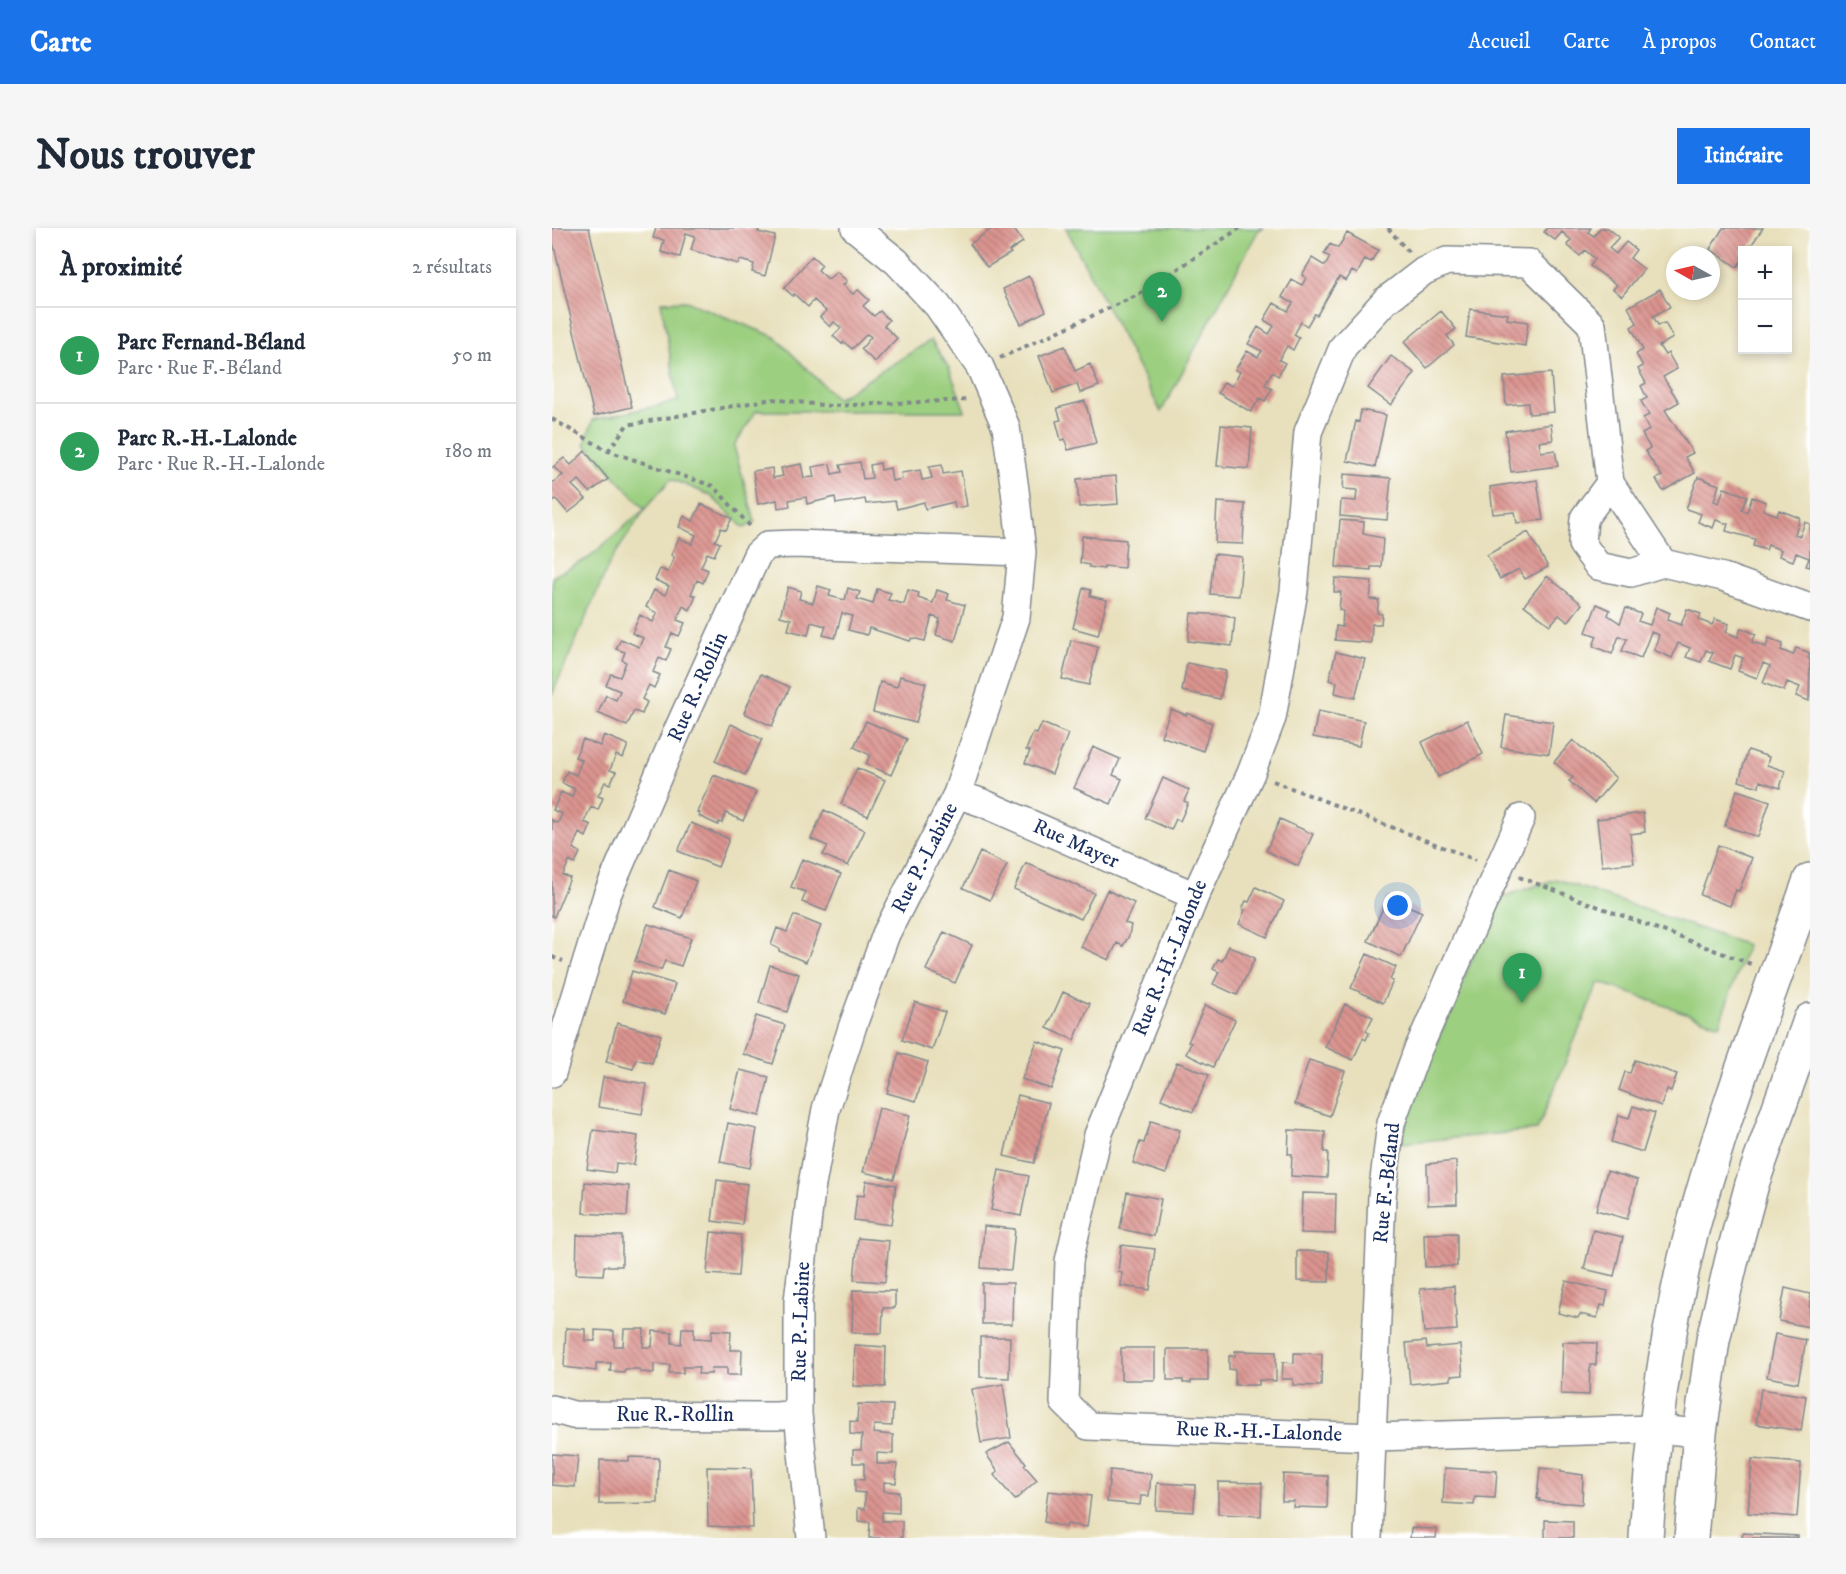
<!DOCTYPE html>
<html lang="fr">
<meta charset="utf-8">
<style>
:root{--surface:#fff;--page:#f6f6f7;--text:#1f2937;--muted:#747a83;--line:#e0e1e3;--accent:#1a73e8}
body{margin:0;font-family:"IM FELL DW Pica",serif;background:var(--page);color:var(--text)}
.controls{position:absolute;right:18px;top:18px;display:grid;overflow:hidden;border-radius:0px;box-shadow:0 3px 9px #0003}
.controls button{width:54px;height:54px;display:grid;place-items:center;padding:0;border:0;border-bottom:2px solid var(--line);background:var(--surface);color:var(--text);font:30px sans-serif}
.compass{position:absolute;left:1114px;top:18px;width:54px;height:54px;border-radius:50%;background:var(--surface);box-shadow:0 3px 9px #0003;rotate:278deg}
.you{position:absolute;left:846px;top:678px;width:21px;height:21px;margin:-15px;border:4px solid #fff;border-radius:50%;background:#1a73e8;box-shadow:0 0 0 9px #1a73e833}
.badge{display:grid;place-items:center;width:39px;height:39px;border-radius:50%;background:var(--accent);color:#fff;font-size:20px;font-weight:700}
.pin{position:absolute;translate:-50% -50px;filter:drop-shadow(0 2px 3px #0008)}
.pin::after{content:'';position:absolute;top:32px;width:21px;height:18px;background:inherit;clip-path:polygon(0 0,100% 0,50% 100%)}
.list{margin:0;padding:0;list-style:none}
h2{display:flex;justify-content:space-between;align-items:center;height:78px;margin:0;padding:0 24px;font-size:26px}
h2 small{font-size:20px;font-weight:400;color:var(--muted)}
.list li{display:grid;grid-template-columns:39px 1fr auto;gap:18px;align-items:center;box-sizing:border-box;height:96px;padding:0 24px;border-top:2px solid var(--line)}
.list b{display:block;font-size:22px;white-space:nowrap}
.list p{margin:0;font-size:20px;white-space:nowrap;color:var(--muted)}
.list em{font-size:20px;font-style:normal;color:var(--muted)}
.map{position:relative;flex:none;width:1258px;height:1310px;overflow:hidden;border-radius:0px}
header{display:flex;align-items:center;gap:36px;box-sizing:border-box;height:84px;padding:0 30px;background:var(--accent);color:#fff}
header strong{font-size:28px}
nav{display:flex;gap:33px;margin-inline-start:auto;font-size:21px}
.intro{display:flex;align-items:center;justify-content:space-between;box-sizing:border-box;height:144px;padding:0 36px}
h1{margin:0;font-size:42px}
.button{padding:15px 27px;border-radius:0px;background:var(--accent);color:#fff;font-size:21px;font-weight:700}
main{display:flex;gap:36px;padding:0 36px}
aside{flex:1;background:var(--surface);border-radius:0px;box-shadow:0 3px 9px #0003}
.map>svg:first-child{display:block}
</style>
<header>
<strong>Carte</strong>
<nav><a>Accueil</a><a>Carte</a><a>À propos</a><a>Contact</a></nav>
</header>
<div class="intro"><h1>Nous trouver</h1><a class="button">Itinéraire</a></div>
<main>
<aside>
<h2>À proximité<small>2 résultats</small></h2>
<ul class="list">
<li><span class="badge" style="background:#2e9e5b">1</span><div><b>Parc Fernand-Béland</b><p>Parc · Rue F.-Béland</p></div><em>50 m</em></li>
<li><span class="badge" style="background:#2e9e5b">2</span><div><b>Parc R.-H.-Lalonde</b><p>Parc · Rue R.-H.-Lalonde</p></div><em>180 m</em></li>
</ul>
</aside>
<div class="map">
<svg width="1258" height="1310" viewBox="0 0 1258 1310">
<defs>
<pattern id="building-back-hatch" width="6" height="6" patternUnits="userSpaceOnUse" patternTransform="scale(1.5)"><rect width="6" height="6" fill="#db948f"/><path d="M-1 5l2 2M0 0l6 6M5-1l2 2" fill="none" stroke="#b17978"/></pattern>
</defs>
<rect width="100%" height="100%" fill="#fff"/>
<filter id="ink" filterUnits="userSpaceOnUse"><feTurbulence type="fractalNoise" baseFrequency=".0167" numOctaves="2"/><feDisplacementMap in="SourceGraphic" scale="12" xChannelSelector="R" yChannelSelector="G"/><feConvolveMatrix kernelMatrix="1 2 1 2 8 2 1 2 1" color-interpolation-filters="sRGB"/></filter>
<filter id="wash" filterUnits="userSpaceOnUse"><feTurbulence type="fractalNoise" baseFrequency=".008" numOctaves="4" result="noise"/><feDisplacementMap in="SourceGraphic" scale="24" xChannelSelector="R" yChannelSelector="G"/><feGaussianBlur stdDeviation="1.35" result="paint"/><feColorMatrix in="noise" values="0 0 0 0 0 0 0 0 0 0 0 0 0 0 0 0 0 1.4 0 .05"/><feComposite in="paint" operator="in"/></filter>
<g filter="url(#wash)">
<rect width="100%" height="100%" fill="#e8e0bc"/>
<path fill="#9ccf80" stroke="#5c7f6f" stroke-width="1.5" d="M514 0H712L706 3 609 184Z
M134 73 223 109 285 171 379 112 397 140 413 183H204L182 218 203 294 192 300 158 267 119 251 93 281 58 334 0 467V349L35 331 93 281 33 216 41 192 126 173 109 74Z
M1004 651 1195 717 1167 797 1047 754 985 902 849 915 861 869 938 689 953 668Z"/>
<g id="blocks">
<path fill="url(#building-back-hatch)" d="M0 0H37L80 179 42 188 0 10Z
M104 0H201L207 2 206 4 223 8 213 48 200 44 202 36 188 32 186 36 139 22 143 8 134 5 128 29 109 24 112 12 101 10Z
M441 0H461L471 14 457 23 459 25 435 39 418 16Z
M995 0H1039L1036 4 1042 8 1048 0H1056L1067 9 1057 20 1064 26 1074 14 1084 22 1078 30 1092 41 1070 68 1061 61 1065 57 1038 38 1043 31 1033 22 1028 28 1015 17 1019 12 1010 4 1003 12 992 4Z
M1171 0H1211L1196 22H1190V32L1185 39 1158 21Z
M795 5 826 22 819 34 813 31 805 46 800 43 794 53 787 49 765 87 762 86 755 98 749 94 742 107 747 110 741 122 735 118 727 132 733 135 726 148 720 144 713 157 720 161 713 173 708 170 699 184 666 165 672 154 680 158 688 144 683 142 695 123 706 129 710 123 696 116 706 99 717 106 722 98 712 92 722 75 736 83 741 75 730 69 740 52 750 57 754 50 750 47 760 30 773 38 778 29 772 26 778 16 786 20Z
M260 28 270 37 266 42 276 51 285 44 295 53 291 57 301 66 306 62 317 72 311 78 322 88 328 83 337 92 332 98 345 110 323 134 309 121 319 109 315 106 300 121 292 114 290 116 281 108 289 100 282 94 278 99 268 89 274 83 262 72 256 79 242 66 241 68 232 60Z
M477 48 494 83 469 96 451 61Z
M1108 61 1118 79 1101 88 1106 97 1113 95 1121 110 1107 118 1113 127 1116 125 1125 141 1111 149 1127 174 1113 182 1141 225 1133 229 1143 245 1111 263 1104 251 1110 248 1093 223 1098 220 1090 206 1097 202 1091 190 1097 187 1089 173 1095 170 1089 158 1094 155 1086 141 1091 138 1084 126 1091 122 1079 99 1085 95 1076 79Z
M918 81 956 86 955 91 976 94 973 118 914 109Z
M889 83 904 101 895 108 902 117 875 140 852 114Z
M513 118 523 143 538 136 547 158 528 165 525 156 501 165 487 128Z
M839 128 863 145 839 177 816 160Z
M999 145 1002 184 977 186 976 175 954 177 952 149Z
M533 173 544 215 516 222 513 211 509 212 504 193 509 192 505 180Z
M809 182 834 187 823 239 795 233 804 193 807 194Z
M999 196 1001 212 987 214 989 224 1003 222 1006 238 959 244 953 203Z
M669 197 700 200 697 241 665 238Z
M33 223 56 251 38 264 27 252 20 257 34 271 16 285 4 271 0 274V255L11 247 1 239 12 230 19 237Z
M308 234 311 251 320 250 318 237 328 235 329 242 338 240 340 253 350 251 349 245 368 242 370 252 380 250 377 239 390 237 391 246 409 243 415 278 403 280 402 274 373 281 372 274 345 281 343 273 314 276 313 271 284 276 283 269 255 276 254 269 237 272 238 278 226 280 225 272 206 276 201 243 220 240 221 250 231 248 229 240 249 236 252 250 262 249 260 239 278 236 280 246 290 244 288 237Z
M792 246 839 250 835 292 788 288 789 272 804 273 805 262 791 261Z
M564 248 566 276 527 279 525 251Z
M1146 249 1167 257 1162 273 1167 275 1172 260 1195 268 1190 282 1195 284 1200 269 1214 274 1211 282 1225 287 1227 282 1248 290 1243 306 1248 308 1253 294 1258 296V339L1254 338 1257 330 1244 325 1241 333 1227 328 1229 322 1216 317 1214 322 1201 318 1203 311 1174 303 1176 296 1164 292 1161 300 1146 294 1149 286 1134 281Z
M985 252 991 292 965 295 963 284 941 286 938 259Z
M665 274 693 276 691 316 663 315Z
M149 276 180 290 174 302 169 300 164 311 163 313 168 315 162 328 155 325 149 339 156 342 151 355 145 352 139 366 144 368 138 382 131 378 125 392 133 395 127 408 120 405 114 419 119 421 114 433 107 430 101 444 108 447 102 460 97 457 90 471 95 474 90 486 82 483 75 498 46 485 54 467 64 472 68 463 54 457 59 446 68 449 74 434 70 432 73 424 64 421 69 411 87 419 91 410 80 405 88 387 101 394 105 385 94 379 102 362 113 367 117 358 103 352 108 341 116 344 122 329 119 327 127 310 140 316 144 307 127 299 132 288 141 293Z
M788 292 812 294 811 306 831 310 829 339H819V342L784 339Z
M976 304 996 339 973 351 967 341 948 351 935 327Z
M530 308 574 312 572 340 552 338V341L537 339V337L528 335Z
M662 326 690 329 687 368 658 366Z
M995 348 1030 376 1016 394 1007 387 998 397 972 377Z
M783 350 820 353 818 371 827 372 825 385 830 386 829 396H820L819 415 783 412 784 398 790 399 791 383 787 382 789 364H782Z
M266 358 279 362 277 368 293 372 296 360 308 364 305 371 321 376 325 361 339 365 336 372 352 376 356 362 367 365 366 370 381 375 385 362 397 366 395 372 413 377 403 413 384 407 388 391 380 388 373 413 360 410 358 413 317 400 315 407 296 402 300 388 290 385 283 410 271 407 274 398 259 394 256 407 236 402 239 391 228 388 236 359 249 363 247 371 261 375Z
M531 360 539 362 538 368 555 372 546 407 521 400Z
M1045 376 1058 382 1056 387 1068 395 1074 380 1089 386 1086 393 1098 397 1104 379 1118 385 1115 392 1129 397 1135 381 1149 386 1147 392 1160 397 1163 391 1177 396 1174 404 1186 409 1189 400 1204 406 1200 414 1214 419 1217 410 1231 416 1229 422 1241 427 1244 420 1258 425 1256 430 1258 431 1257 473 1244 468 1248 459 1235 454 1232 463 1211 455 1218 438 1211 435 1205 450 1186 443 1191 430 1183 427 1178 441 1157 433 1161 425 1154 422 1149 434 1134 429 1138 420 1126 415 1120 430 1102 422 1107 407 1099 404 1089 430 1070 423 1075 411 1067 408 1060 426 1041 418 1045 408 1034 404Z
M639 385 674 387 683 390 680 418 636 413Z
M519 412 546 419 537 457 510 451Z
M784 424 813 431 803 470 783 465 785 454 777 452Z
M635 435 674 443 668 471 630 463Z
M209 446 238 459 220 498 192 485Z
M348 448 374 455 364 495 321 484 328 454 345 459Z
M619 481 634 487 635 485 660 495 651 523 609 508Z
M766 483 812 493 807 518 761 509Z
M954 487 1001 494 997 526 949 519Z
M915 492 931 526 886 549 870 514Z
M314 493 355 511 339 547 314 536 318 527 302 519Z
M490 495 516 506 500 546 473 535 478 523 474 522 481 505 485 506Z
M179 496 210 511 193 547 163 533Z
M52 507 76 517 71 530 64 527 58 542 64 544 58 556 53 554 46 568 51 570 46 582 39 579 32 594 39 597 34 609 27 605 22 617 21 620 28 624 23 636 17 633 11 647 18 650 2 689 0 688V592L6 595 10 586 1 582 9 564 20 569 23 561 10 555 15 543 24 547 30 532 23 529 31 511 48 518Z
M1021 512 1064 550 1042 575 1017 553 1021 550 1002 534Z
M541 519 568 531 561 547 570 551 559 576 522 560Z
M1196 522 1217 529 1215 537 1233 543 1228 560 1208 553 1207 559 1187 553Z
M305 540 333 552 316 588 289 576Z
M162 547 204 564 191 593 174 585 170 595 167 594 166 597 147 588 148 585 145 584Z
M611 550 637 562 632 573 636 575 628 593 624 591 619 602 593 590Z
M1185 562 1218 573 1206 609 1173 598Z
M272 582 313 602 296 638 271 627 276 618 259 611Z
M1091 585 1093 604 1078 606 1082 635 1050 638 1045 591Z
M728 591 761 606 746 638 714 623Z
M139 595 177 611 166 639 126 623Z
M1166 617 1200 630 1187 663 1184 662 1178 678 1148 667Z
M428 624 455 637 438 672 411 660Z
M250 631 289 646 274 683 250 674 254 664 239 659Z
M474 635 542 665 529 691 462 661Z
M117 642 144 653 130 690 103 679Z
M704 659 732 673 715 709 687 696 693 682 690 681 694 673 697 674Z
M555 662 582 675 573 695 579 697 577 708 571 718 565 715 557 732 529 719Z
M836 669 870 684 849 729 816 713Z
M242 687 269 698 254 734 227 723V721L219 717 225 700 235 704Z
M96 696 139 710 129 738 113 733 109 742 83 733Z
M392 704 420 717 403 755 374 742Z
M677 718 703 730 685 767 661 756 667 744 661 741 666 731 670 733Z
M815 726 844 739 838 752 841 753 831 775 799 760Z
M218 737 247 746 235 784 207 775Z
M80 743 123 756 113 786 71 773Z
M511 764 538 776 522 812 495 800Z
M363 774 393 784 380 822 350 812Z
M793 776 821 789 814 803 817 805 814 812 811 810 801 832 773 819Z
M653 777 683 792 661 839 634 826 639 815 636 814Z
M204 788 233 797 221 836 191 826Z
M65 795 109 807 100 835 84 831 81 841 54 834Z
M485 813 513 823 499 861 470 851Z
M347 825 376 834 364 873 335 865Z
M757 832 793 843 778 888 743 876Z
M1083 832 1125 846 1119 863 1115 861 1109 878 1067 862 1073 844 1078 845Z
M625 834 657 847 641 884 609 871Z
M188 842 217 849 208 888 178 881Z
M51 849 95 856 90 886 46 879Z
M466 867 497 875 482 935 452 928Z
M1081 878 1103 885 1091 924 1059 914 1067 887 1077 890Z
M327 880 358 887 342 951 311 944Z
M599 893 628 902 614 946 581 935 588 914 592 915Z
M176 895 205 901 198 940 168 934Z
M41 902 86 908 82 937 64 935 63 945 35 941Z
M737 902 773 904 772 924H776L775 950 739 948 740 926H736Z
M904 933 905 976 876 977 875 936Z
M447 942 477 948 469 988 439 982Z
M1055 943 1086 952 1075 991 1044 982Z
M165 952 195 956 190 997 160 993Z
M314 953 344 957 339 997 302 992 305 967 312 968Z
M33 954 77 958 75 988 31 985Z
M575 964 609 971 602 1008 568 1001Z
M750 965 784 966 783 1006 749 1005Z
M432 998 463 1001 459 1042 429 1040Z
M1041 1002 1071 1009 1062 1048 1032 1041Z
M159 1004 189 1007 186 1048 155 1046Z
M905 1005V1038L873 1039 872 1006Z
M25 1007 70 1008V1038H52L51 1047 24 1046Z
M306 1010 337 1013 333 1054 302 1052Z
M569 1017 603 1021 598 1062 569 1058 570 1045 566 1044Z
M745 1023 777 1024V1054L745 1053Z
M1014 1053 1056 1063 1053 1078 1049 1077 1045 1090 1028 1086 1026 1090 1006 1085Z
M430 1055H461L460 1096H430Z
M902 1058 905 1102 872 1104 868 1061Z
M1233 1060 1258 1066 1257 1099 1227 1093Z
M301 1062 343 1063V1080H331L330 1105H300Z
M14 1100 33 1101V1113H43V1102L62 1103V1118H71L72 1101H92L91 1119H100L101 1103 120 1104V1115L129 1116 130 1100H142V1110L159 1111 160 1102 179 1103 178 1122H190L189 1147H175V1140H160L159 1146H146L147 1139H131V1145H117L118 1137 102 1136V1145L88 1144V1141H73L72 1144 58 1143 59 1135H44V1143L12 1139Z
M1223 1106 1254 1112 1246 1155 1215 1149Z
M428 1109H458L457 1150 428 1149Z
M874 1113 875 1120 908 1117 911 1147 899 1148V1152L858 1156 854 1115Z
M1011 1114 1045 1115 1044 1137H1038L1037 1167 1009 1166Z
M303 1117 334 1119 333 1159 301 1158Z
M569 1120H603V1152H569Z
M615 1121H656V1153H639V1155H631V1152H615Z
M683 1123 724 1124V1153L707 1152V1157H683V1142L677 1141V1128H683Z
M742 1125 770 1126 769 1158 741 1157V1151H730L731 1134 742 1135Z
M451 1156 459 1210 429 1215 420 1161Z
M1209 1161 1254 1168 1249 1203 1204 1196Z
M306 1176 341 1177 340 1198 322 1197 321 1205 341 1207V1226L325 1225V1236H345L344 1255 332 1254V1263L347 1264V1285L330 1284V1293H350V1310H317L318 1294 306 1293V1280L313 1281V1265L303 1264V1251L312 1252V1235H301V1222H309L310 1207 298 1206V1193L305 1194Z
M457 1214 474 1235 472 1237 485 1252 463 1272 442 1247 446 1243 434 1226Z
M0 1226 26 1228 23 1259 0 1257Z
M77 1229 107 1230 106 1275 47 1276 48 1232 77 1233Z
M1200 1231 1249 1235 1245 1289 1196 1285Z
M155 1239 199 1240 201 1300 156 1298Z
M893 1240 945 1243 943 1270 923 1269 922 1277 891 1275Z
M988 1240 1009 1242V1244L1031 1247 1030 1276 987 1273 988 1271H985Z
M558 1242 599 1246 597 1268H589L588 1277 555 1274Z
M731 1246 776 1248 775 1280 741 1279 742 1273H730Z
M666 1254 710 1255 709 1288 666 1286Z
M605 1255 643 1257 642 1284 604 1282Z
M496 1263 539 1268 535 1299 515 1296 514 1299 492 1294Z
M993 1292 1021 1293V1310H993Z
M859 1300 885 1301 884 1310H858Z
M1191 1305 1246 1308V1310H1190Z"/>
</g>
</g>
<g filter="url(#ink)">
<use href="#blocks" fill-opacity="0" stroke="#82888d" stroke-width="1.5"/>
<g fill="none" stroke-linecap="round" stroke-linejoin="round">
<defs>
<path id="street" d="M1058 255 1032 290 1030 316 1046 338 1079 345 1111 335
M405 566 431 575 643 668
M0 845 55 667 128 497 205 327 216 317 243 316 470 324
M0 1181 21 1187 225 1188 246 1186
M1148 1205 1103 1201 821 1209 536 1198 512 1174 517 1033 546 907 643 668 699 545 720 490 742 363 756 204 791 119 833 73 872 43 895 33 977 35 1040 97 1058 255 1111 335 1171 349 1258 380
M259 1310 246 1186V1073L259 962 274 881 301 797 334 706 405 566 464 390 470 324 463 262 454 199 428 139 386 78 345 34 303 0
M816 1310 830 968 839 895 864 826 969 590"/>
<path id="secondary" d="M1094 1310C1100 1212 1113 1113 1136 1018 1168 893 1215 773 1258 652
M1139 1310 1148 1205 1161 1112 1180 1031 1200 956 1258 792"/>
</defs>
<use href="#street" stroke="#82888d" stroke-width="30"/>
<use href="#secondary" stroke="#82888d" stroke-width="36"/>
<path stroke="#82888d" stroke-width="4" stroke-dasharray="4.5 4.5" stroke-linecap="butt" d="M836 0 858 26
M448 130 586 67 688 0
M0 191 56 223 161 258 199 299
M56 223 75 197 220 171 278 178 417 172
M721 553 924 632
M967 649 1199 736
M0 729 11 733"/>
<use href="#street" stroke="#fff" stroke-width="27"/>
<use href="#secondary" stroke="#fff" stroke-width="33"/>
</g>
</g>
<g text-anchor="middle" dominant-baseline="central" stroke-width="4.5" stroke-linejoin="round" paint-order="stroke">
<g font-size="21" fill="#1b2f5e" stroke="#fff">
<text transform="translate(146 459) rotate(-66)">Rue R.-Rollin</text>
<text transform="translate(524 616) rotate(24)">Rue Mayer</text>
<text transform="translate(373 630) rotate(-63)">Rue P.-Labine</text>
<text transform="translate(618 730) rotate(-68)">Rue R.-H.-Lalonde</text>
<text transform="translate(835 955) rotate(-84)">Rue F.-Béland</text>
<text transform="translate(249 1094) rotate(-88)">Rue P.-Labine</text>
<text x="123" y="1187">Rue R.-Rollin</text>
<text transform="translate(707 1204) rotate(2)">Rue R.-H.-Lalonde</text>
</g>
</g>
</svg>
<div class="controls">
<button>+</button>
<button>−</button>
</div>
<svg class="compass" viewBox="-18 -18 36 36"><path d="M0-13l5 13h-10z" fill="#e53935"/><path d="M0 13l5-13h-10z" fill="#747a83"/></svg>
<div class="you"></div>
<div class="pin badge" style="left:970px;top:775px;background:#2e9e5b">1</div>
<div class="pin badge" style="left:610px;top:94px;background:#2e9e5b">2</div>
</div>
</main>
